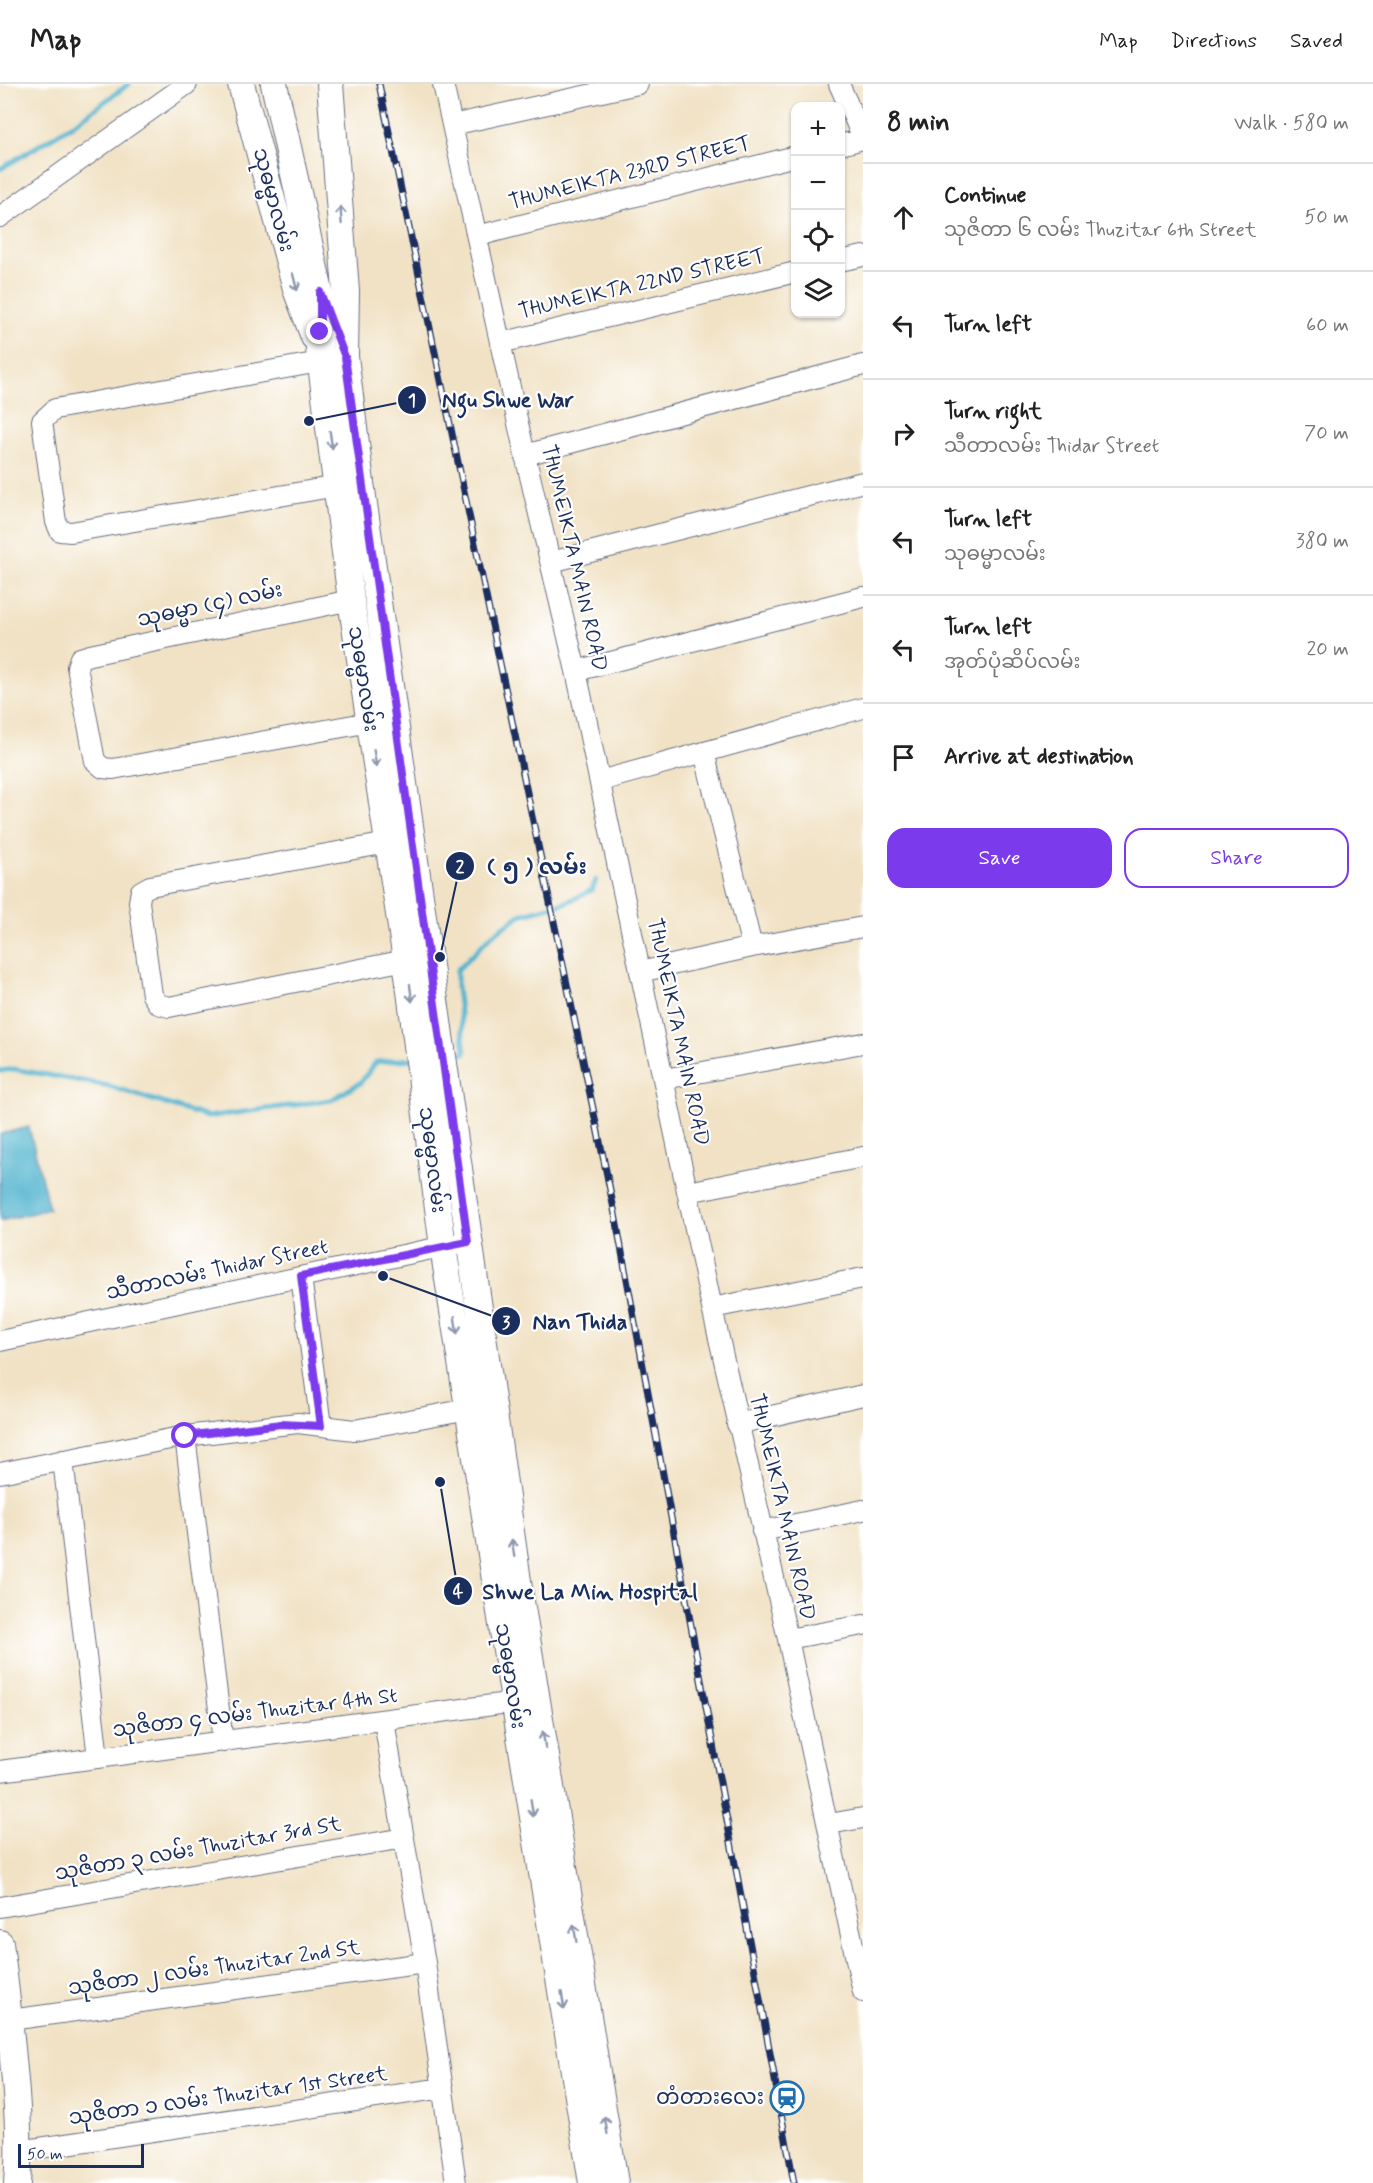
<!DOCTYPE html>
<meta charset="utf-8">
<style>
:root{--surface:#fff;--page:#f2f2f2;--text:#222;--muted:#767676;--line:#e0e0e0;--accent:#7c3aed}
body{margin:0;font-family:Mynerve,"Noto Sans Myanmar",sans-serif;background:var(--page);color:var(--text)}
.controls{position:absolute;right:18px;top:18px;display:grid;overflow:hidden;border-radius:12px;box-shadow:0 2px 4px #0004}
.controls button{width:54px;height:54px;display:grid;place-items:center;padding:0;border:0;border-bottom:2px solid var(--line);background:var(--surface);color:var(--text);font:30px sans-serif}
.scale{position:absolute;left:18px;bottom:15px;width:126px;box-sizing:border-box;padding-left:6px;border:3px solid #1b2f5e;border-top:0;font-size:16px;line-height:21px;white-space:nowrap;color:#1b2f5e;-webkit-text-stroke:4px #fff;paint-order:stroke}
.stop{position:absolute;width:18px;height:18px;margin:-14px;border:4px solid #7c3aed;border-radius:50%;background:#fff}
.stop.end{background:#7c3aed;border-color:#fff;box-shadow:0 2px 6px #0008}
.list{margin:0;padding:0;list-style:none}
h2{display:flex;justify-content:space-between;align-items:center;height:78px;margin:0;padding:0 24px;font-size:26px}
h2 small{font-size:20px;font-weight:400;color:var(--muted)}
.list li{display:grid;grid-template-columns:39px 1fr auto;gap:18px;align-items:center;box-sizing:border-box;height:108px;padding:0 24px;border-top:2px solid var(--line)}
.list b{display:block;font-size:22px;white-space:nowrap}
.list p{margin:0;font-size:20px;white-space:nowrap;color:var(--muted)}
.list em{font-size:20px;font-style:normal;color:var(--muted)}
.actions{display:flex;gap:12px;padding:18px 24px}
.actions a{flex:1;padding:14px 0;border:2px solid var(--accent);border-radius:18px;text-align:center;font-size:21px;color:var(--accent)}
.actions .main{background:var(--accent);color:#fff}
.icon{flex:none;width:33px;height:33px;fill:none;stroke:currentColor;stroke-width:2;stroke-linecap:round;stroke-linejoin:round}
.map{position:relative;flex:none;width:863px;height:2099px;overflow:hidden}
header{display:flex;align-items:center;gap:36px;box-sizing:border-box;height:84px;padding:0 30px;background:var(--surface);border-bottom:2px solid var(--line)}
header strong{font-size:28px}
nav{display:flex;gap:33px;margin-inline-start:auto;font-size:21px}
main{display:flex}
aside{flex:1;background:var(--surface)}
.map>svg:first-child{display:block}
</style>
<header>
<strong>Map</strong>
<nav><a>Map</a><a>Directions</a><a>Saved</a></nav>
</header>
<main>
<div class="map">
<svg width="863" height="2099" viewBox="0 0 863 2099">
<rect width="100%" height="100%" fill="#fff"/>
<filter id="ink" filterUnits="userSpaceOnUse"><feTurbulence type="fractalNoise" baseFrequency=".0167" numOctaves="2"/><feDisplacementMap in="SourceGraphic" scale="12" xChannelSelector="R" yChannelSelector="G"/><feConvolveMatrix kernelMatrix="1 2 1 2 8 2 1 2 1" color-interpolation-filters="sRGB"/></filter>
<filter id="wash" filterUnits="userSpaceOnUse"><feTurbulence type="fractalNoise" baseFrequency=".008" numOctaves="4" result="noise"/><feDisplacementMap in="SourceGraphic" scale="24" xChannelSelector="R" yChannelSelector="G"/><feGaussianBlur stdDeviation="1.35" result="paint"/><feColorMatrix in="noise" values="0 0 0 0 0 0 0 0 0 0 0 0 0 0 0 0 0 1.4 0 .05"/><feComposite in="paint" operator="in"/></filter>
<g filter="url(#wash)">
<rect width="100%" height="100%" fill="#f1e2c5"/>
<path fill="#4fb3ce" stroke="#357196" stroke-width="1.5" d="M29 1043 49 1125 0 1137V1050Z"/>
<g fill="none" stroke-linecap="round" stroke-linejoin="round">
<path stroke="#4fb3ce" stroke-width="5" d="M0 85 71 42 129 0
M451 971 465 969 457 904V886L491 852 520 831 565 819 592 806 596 796
M0 987 14 985 109 1002 207 1033 331 1016 360 999 376 978 412 975"/>
</g>
</g>
<g filter="url(#ink)">
<g fill="none" stroke-linecap="round" stroke-linejoin="round">
<defs>
<path id="minor" d="M443 0 525 371 576 587 712 1224 788 1555 863 1908
M839 0 863 54
M452 41 638 0
M840 61 863 55
M0 133 187 0
M477 152 796 72
M840 177 863 172
M500 259 796 188
M320 278 55 325 42 337 56 438 60 447 71 448 337 402
M525 371 863 281
M551 478 863 398
M351 516 90 571 80 574 77 583 95 677 103 684 113 685 370 638
M576 587 863 513
M704 668 752 863
M600 697 863 624
M388 759 150 802 141 807 139 818 152 911 158 920 169 923 406 876
M640 888 752 863 863 843
M664 995 863 959
M688 1108 863 1073
M301 1193 321 1342
M712 1224 863 1194
M0 1257 455 1160
M737 1340 863 1311
M185 1352 223 1658
M63 1376 98 1674
M0 1389 185 1352 298 1339 354 1346 469 1325
M762 1447 863 1426
M788 1555 863 1541
M384 1637 425 1879 456 2099
M0 1687 515 1618
M829 1740 863 1734
M0 1823 404 1754
M10 1936 425 1879
M19 2067 443 2004"/>
<path id="major" d="M241 0 297 208 314 253
M274 0 320 208 319 265 351 516 406 876 443 1163 503 1547 592 2099
M330 0 346 207 345 273 361 399 520 1511 615 2099
M0 1859C6 1905 11 1951 15 1997 18 2031 20 2065 17 2099"/>
</defs>
<use href="#minor" stroke="#666e82" stroke-width="22"/>
<use href="#major" stroke="#666e82" stroke-width="28"/>
<use href="#minor" stroke="#fff" stroke-width="20"/>
<use href="#major" stroke="#fff" stroke-width="26"/>
<defs>
<path id="rail" d="M379 0 614 1125 794 2099"/>
</defs>
<use href="#rail" stroke="#1b2f5e" stroke-width="7"/>
<use href="#rail" stroke="#fff" stroke-width="4.5" stroke-dasharray="14" stroke-linecap="butt"/>
</g>
<defs><path id="oneway-shaft" d="M-6 0H5M1.5-3L5.5 0L1.5 3" fill="none" stroke-width="1.6" stroke-linecap="round" stroke-linejoin="round" transform="scale(1.5)"/></defs>
<g stroke="#8d97ae">
<use href="#oneway-shaft" transform="translate(341 131) rotate(-94)"/>
<use href="#oneway-shaft" transform="translate(295 198) rotate(75)"/>
<use href="#oneway-shaft" transform="translate(331 356) rotate(82)"/>
<use href="#oneway-shaft" transform="translate(375 674) rotate(81)"/>
<use href="#oneway-shaft" transform="translate(411 909) rotate(83)"/>
<use href="#oneway-shaft" transform="translate(456 1241) rotate(81)"/>
<use href="#oneway-shaft" transform="translate(513 1464) rotate(-98)"/>
<use href="#oneway-shaft" transform="translate(544 1656) rotate(-99)"/>
<use href="#oneway-shaft" transform="translate(532 1724) rotate(81)"/>
<use href="#oneway-shaft" transform="translate(575 1849) rotate(-99)"/>
<use href="#oneway-shaft" transform="translate(563 1917) rotate(81)"/>
<use href="#oneway-shaft" transform="translate(606 2041) rotate(-99)"/>
</g>
</g>
<g fill="none" stroke-linecap="round" stroke-linejoin="round" filter="url(#ink)">
<path stroke="#7c3aed" stroke-width="8" d="M185 1352 281 1340 321 1342 301 1192 468 1158 345 273 320 208V248"/>
</g>
<defs>
<symbol id="station-ring" viewBox="-11 -11 22 22"><circle r="9.5" fill="#fff" stroke="#1f6fb2" stroke-width="1.5"/><path d="M-3-6H3Q5-6 5-4V2Q5 4 3 4L4.5 6H3L1.5 4h-3L-3 6H-4.5L-3 4Q-5 4-5 2V-4Q-5-6-3-6ZM-3.5-4v3h7v-3ZM-3.5 1v1.5H-2V1ZM2 1v1.5H3.5V1Z" fill="#1f6fb2"/></symbol>
</defs>
<g fill-rule="evenodd">
<use href="#station-ring" x="768" y="1995" width="38" height="38"/>
</g>
<g text-anchor="middle" dominant-baseline="central" stroke-width="4.5" stroke-linejoin="round" paint-order="stroke">
<g font-size="21" fill="#1b2f5e" stroke="#fff">
<text transform="translate(630 89) rotate(-14)">THUMEIKTA 23RD STREET</text>
<text transform="translate(273 116) rotate(75)">သုဓမ္မာလမ်း</text>
<text transform="translate(642 200) rotate(-13)">THUMEIKTA 22ND STREET</text>
<text transform="translate(574 474) rotate(77)">THUMEIKTA MAIN ROAD</text>
<text transform="translate(210 521) rotate(-12)">သုဓမ္မာ (၄) လမ်း</text>
<text transform="translate(363 595) rotate(81)">သုဓမ္မာလမ်း</text>
<text transform="translate(678 948) rotate(78)">THUMEIKTA MAIN ROAD</text>
<text transform="translate(432 1076) rotate(83)">သုဓမ္မာလမ်း</text>
<text transform="translate(217 1186) rotate(-12)">သီတာလမ်း Thidar Street</text>
<text transform="translate(782 1423) rotate(77)">THUMEIKTA MAIN ROAD</text>
<text transform="translate(510 1592) rotate(81)">သုဓမ္မာလမ်း</text>
<text transform="translate(255 1629) rotate(-7)">သုဇိတာ ၄ လမ်း Thuzitar 4th St</text>
<text transform="translate(198 1765) rotate(-10)">သုဇိတာ ၃ လမ်း Thuzitar 3rd St</text>
<text transform="translate(214 1884) rotate(-8)">သုဇိတာ ၂ လမ်း Thuzitar 2nd St</text>
<text transform="translate(228 2012) rotate(-8)">သုဇိတာ ၁ လမ်း Thuzitar 1st Street</text>
</g>
<g font-size="21" fill="#1b2f5e" stroke="#fff" text-anchor="end">
<text x="764" y="2014">တံတားလေး</text>
</g>
</g>
<path fill="none" stroke="#1b2f5e" stroke-width="2" d="M309 337L412 316M440 873L460 782M383 1192L506 1237M440 1398L458 1507"/>
<g fill="#1b2f5e" stroke="#fff" stroke-width="2">
<circle cx="309" cy="337" r="6"/>
<circle cx="440" cy="873" r="6"/>
<circle cx="383" cy="1192" r="6"/>
<circle cx="440" cy="1398" r="6"/>
<circle cx="412" cy="316" r="15"/>
<circle cx="460" cy="782" r="15"/>
<circle cx="506" cy="1237" r="15"/>
<circle cx="458" cy="1507" r="15"/>
</g>
<g font-size="18" text-anchor="middle" font-weight="bold" fill="#fff">
<text x="412" y="322">1</text>
<text x="460" y="788">2</text>
<text x="506" y="1244">3</text>
<text x="458" y="1513">4</text>
</g>
<g font-size="22" text-anchor="middle" font-weight="bold" fill="#1b2f5e" stroke="#fff" stroke-width="4.5" stroke-linejoin="round" paint-order="stroke">
<text x="508" y="323">Ngu Shwe War</text>
<text x="537" y="790">( ၅ ) လမ်း</text>
<text x="580" y="1245">Nan Thida</text>
<text x="590" y="1515">Shwe La Min Hospital</text>
</g>
</svg>
<div class="controls">
<button>+</button>
<button>−</button>
<button><svg class="icon" aria-label="locate" viewBox="0 0 24 24"><circle cx="12" cy="12" r="6"/><path d="M12 2v4M12 18v4M2 12h4M18 12h4"/></svg></button>
<button><svg class="icon" aria-label="layers" viewBox="0 0 24 24"><path d="M12 4l9 5-9 5-9-5zM3 14l9 5 9-5"/></svg></button>
</div>
<div class="scale">50 m</div>
<div class="stop" style="left:185px;top:1352px"></div>
<div class="stop end" style="left:320px;top:248px"></div>
</div>
<aside>
<h2>8 min<small>Walk · 580 m</small></h2>
<ul class="list">
<li><svg class="icon" aria-label="ahead" viewBox="0 0 24 24"><path d="M12 20V5M6 11l6-6 6 6"/></svg><div><b>Continue</b><p>သုဇိတာ ၆ လမ်း Thuzitar 6th Street</p></div><em>50 m</em></li>
<li><svg class="icon" aria-label="left" viewBox="0 0 24 24"><path d="M17 20v-9H6M10 6l-5 5 5 5"/></svg><div><b>Turn left</b></div><em>60 m</em></li>
<li><svg class="icon" aria-label="right" viewBox="0 0 24 24"><path d="M7 20v-9h11M14 6l5 5-5 5"/></svg><div><b>Turn right</b><p>သီတာလမ်း Thidar Street</p></div><em>70 m</em></li>
<li><svg class="icon" aria-label="left" viewBox="0 0 24 24"><path d="M17 20v-9H6M10 6l-5 5 5 5"/></svg><div><b>Turn left</b><p>သုဓမ္မာလမ်း</p></div><em>380 m</em></li>
<li><svg class="icon" aria-label="left" viewBox="0 0 24 24"><path d="M17 20v-9H6M10 6l-5 5 5 5"/></svg><div><b>Turn left</b><p>အုတ်ပုံဆိပ်လမ်း</p></div><em>20 m</em></li>
<li><svg class="icon" aria-label="arrive" viewBox="0 0 24 24"><path d="M6 21V4h12l-3 4 3 4H6"/></svg><div><b>Arrive at destination</b></div></li>
</ul>
<div class="actions"><a class="main">Save</a><a>Share</a></div>
</aside>
</main>
